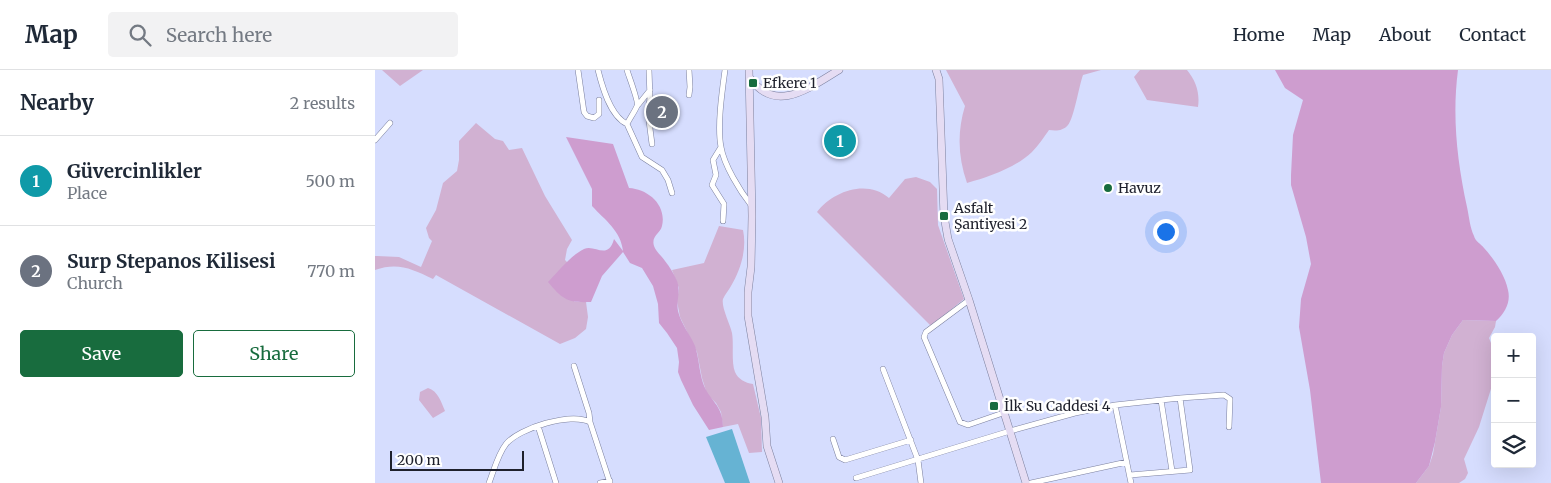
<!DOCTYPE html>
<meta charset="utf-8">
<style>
:root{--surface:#fff;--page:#f2f2f3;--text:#1f2937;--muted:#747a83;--line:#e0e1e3;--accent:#186c3e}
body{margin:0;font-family:Merriweather,serif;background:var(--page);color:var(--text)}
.controls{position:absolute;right:15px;bottom:15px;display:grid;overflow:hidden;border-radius:5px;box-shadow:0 5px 20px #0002}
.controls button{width:45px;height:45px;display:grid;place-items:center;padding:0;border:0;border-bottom:1px solid var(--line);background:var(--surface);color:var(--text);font:25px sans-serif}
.scale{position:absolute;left:15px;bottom:12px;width:134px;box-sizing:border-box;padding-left:5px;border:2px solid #1e202c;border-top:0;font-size:14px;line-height:18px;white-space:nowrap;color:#1e202c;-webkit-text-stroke:4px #fff;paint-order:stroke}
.you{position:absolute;left:790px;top:161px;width:18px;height:18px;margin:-12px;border:4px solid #fff;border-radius:50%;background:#1a73e8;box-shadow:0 0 0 8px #1a73e833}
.badge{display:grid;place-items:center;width:32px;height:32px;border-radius:50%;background:var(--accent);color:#fff;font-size:16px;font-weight:700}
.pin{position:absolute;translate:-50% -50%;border:2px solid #fff;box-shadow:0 1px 5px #0006}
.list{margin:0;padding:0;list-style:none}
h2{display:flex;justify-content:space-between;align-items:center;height:65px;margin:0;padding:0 20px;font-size:21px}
h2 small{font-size:16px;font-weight:400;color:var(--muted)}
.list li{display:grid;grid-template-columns:32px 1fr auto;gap:15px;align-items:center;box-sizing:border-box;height:90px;padding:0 20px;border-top:1px solid var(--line)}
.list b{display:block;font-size:19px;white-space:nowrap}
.list p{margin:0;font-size:16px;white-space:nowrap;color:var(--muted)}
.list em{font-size:16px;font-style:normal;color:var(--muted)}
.actions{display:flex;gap:10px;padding:15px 20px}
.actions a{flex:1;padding:11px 0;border:1px solid var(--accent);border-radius:5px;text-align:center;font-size:18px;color:var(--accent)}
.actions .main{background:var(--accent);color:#fff}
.icon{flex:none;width:28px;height:28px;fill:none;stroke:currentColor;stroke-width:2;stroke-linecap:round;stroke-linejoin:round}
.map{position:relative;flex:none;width:1176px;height:413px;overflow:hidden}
header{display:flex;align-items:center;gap:30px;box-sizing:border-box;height:70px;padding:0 25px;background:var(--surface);border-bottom:1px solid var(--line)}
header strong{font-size:24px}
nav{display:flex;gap:28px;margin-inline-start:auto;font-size:18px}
.search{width:350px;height:45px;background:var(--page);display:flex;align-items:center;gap:12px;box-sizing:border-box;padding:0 18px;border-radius:5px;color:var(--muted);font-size:19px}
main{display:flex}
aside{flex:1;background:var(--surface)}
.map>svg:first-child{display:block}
</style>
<header>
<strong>Map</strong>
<div class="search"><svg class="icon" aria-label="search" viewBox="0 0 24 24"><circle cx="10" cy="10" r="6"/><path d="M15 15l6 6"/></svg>Search here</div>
<nav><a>Home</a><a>Map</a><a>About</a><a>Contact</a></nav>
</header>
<main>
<aside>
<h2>Nearby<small>2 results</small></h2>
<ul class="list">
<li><span class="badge" style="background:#0f9aa8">1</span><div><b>Güvercinlikler</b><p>Place</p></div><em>500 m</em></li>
<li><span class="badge" style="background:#6b7280">2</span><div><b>Surp Stepanos Kilisesi</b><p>Church</p></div><em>770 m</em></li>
</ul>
<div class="actions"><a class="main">Save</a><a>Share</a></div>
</aside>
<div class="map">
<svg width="1176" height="413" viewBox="0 0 1176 413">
<rect width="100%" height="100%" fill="#d6ddfe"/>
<path fill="#d1b1d2" d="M7 0H48L25 16Z
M571 0H726L708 5C704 16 699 48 693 55 688 61 681 61 674 60 669 67 663 76 657 82 640 98 614 107 592 113 583 87 582 62 590 36Z
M765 0H812C821 11 825 23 823 37L772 30 759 7Z
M101 53 120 69 128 71 134 80 147 78 170 126 197 170 192 179 190 190 193 193 174 212 200 232H211L213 247 211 259 200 268 185 274 61 205 58 209C37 199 23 192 0 200V186H2L24 187 46 197 57 171 54 168 51 158 61 140 68 113 82 101 84 90V71Z
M541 107 555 112 562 119 563 155 589 229 556 256 442 142C458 121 492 109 514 128L530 109Z
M344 156 368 160C372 179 366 199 356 216 354 220 350 224 348 229 346 237 355 254 357 263 359 274 356 292 360 302 363 309 370 313 378 314L386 348 387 382 374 383 363 354 348 357 346 342 341 333 332 324 327 308 322 282 305 247 302 231 304 218 297 200 329 193Z
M1088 250 1121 251 1120 257 1114 268 1116 273 1120 275V306L1104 357 1089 389 1093 403 1090 409 1084 413H1041L1054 396 1058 384 1066 337 1067 296 1069 283 1077 265Z
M53 318C63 321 66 332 70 341L58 348 44 330 45 322Z"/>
<path fill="#ce9dcf" d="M900 0H1083C1077 46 1082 91 1092 137 1094 146 1095 158 1099 166 1100 171 1106 174 1109 178 1119 189 1130 205 1133 220 1136 232 1130 243 1121 251L1088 250 1077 265 1069 283 1067 296 1066 337 1060 372 1054 396 1041 413H946L935 320 924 257 926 229 936 194 931 167 916 115V105L918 65 928 30 910 18Z
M191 67 238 74 254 118C273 119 292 135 287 156 285 164 276 166 279 176 281 182 287 186 290 191 295 197 299 204 302 211 306 221 301 231 303 241 306 254 315 264 320 276 324 288 324 301 328 313 334 331 348 334 348 357L334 360 318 335 306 310 303 302 304 292 302 278 292 263 284 253 283 234 278 216 267 198 255 193 248 182 227 206 216 232C193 233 188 230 173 212 184 201 195 186 209 179 220 174 233 191 239 169L248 181C246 161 230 150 217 136V119Z"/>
<path fill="#66b3d3" d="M357 359 375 413H350L331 367Z"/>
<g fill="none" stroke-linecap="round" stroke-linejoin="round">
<defs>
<path id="street" d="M203 0 209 42 212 46 219 48 224 44V30
M223 0C227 16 235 46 252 54L267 87 287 100 293 110 297 123
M274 0 275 28 273 43 277 74
M350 0C347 22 342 56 346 77 349 95 365 121 376 135
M314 25 315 17 314 0
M263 35 275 20
M252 54C255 48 260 41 262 36 264 32 254 7 252 0
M0 70 15 53
M346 77 338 90 341 105 337 115 349 134 348 151
M594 230 551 262 549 267 585 352 593 355 628 343
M199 296 214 343 215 352 235 413
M508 299 543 390 546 413
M786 330 797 401
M740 335 756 413
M163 356 181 413
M458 369 464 387 470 390 536 370
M755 405 815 400 805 328
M481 408 635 361 700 343 740 335 805 328 849 325 855 329 854 357
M114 413C119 400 123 384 131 374 144 358 196 342 215 352
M225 413 235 411
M656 413 752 392"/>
<path id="secondary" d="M374 0 377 146 376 197 373 222V246L390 347 392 376 404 413
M561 0 564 9 569 146 573 169 594 230 651 413
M375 8C401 45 435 17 464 0"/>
</defs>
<use href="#street" stroke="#7c819f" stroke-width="6"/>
<use href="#secondary" stroke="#7c819f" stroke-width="8"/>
<use href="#street" stroke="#fff" stroke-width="5"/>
<use href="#secondary" stroke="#e5dcf3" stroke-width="7"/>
</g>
<g fill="#186c3e" stroke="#fff" stroke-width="2">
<rect x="373" y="8" width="10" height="10" rx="2.5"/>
<circle cx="733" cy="118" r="5"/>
<rect x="564" y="141" width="10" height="10" rx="2.5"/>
<rect x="614" y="331" width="10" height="10" rx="2.5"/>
</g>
<g text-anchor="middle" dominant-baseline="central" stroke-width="5" stroke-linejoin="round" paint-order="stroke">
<g font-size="14" fill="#1e202c" stroke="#fff" text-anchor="start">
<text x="388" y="13">Efkere 1</text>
<text x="743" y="118">Havuz</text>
<text x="579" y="138">Asfalt<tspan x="579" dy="16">Şantiyesi 2</tspan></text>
<text x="629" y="336">İlk Su Caddesi 4</text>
</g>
</g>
</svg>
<div class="controls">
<button>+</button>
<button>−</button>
<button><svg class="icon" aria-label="layers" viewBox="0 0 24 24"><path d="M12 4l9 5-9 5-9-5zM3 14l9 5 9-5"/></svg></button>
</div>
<div class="scale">200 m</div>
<div class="you"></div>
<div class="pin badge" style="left:465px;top:71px;background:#0f9aa8">1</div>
<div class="pin badge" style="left:287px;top:42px;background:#6b7280">2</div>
</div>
</main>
